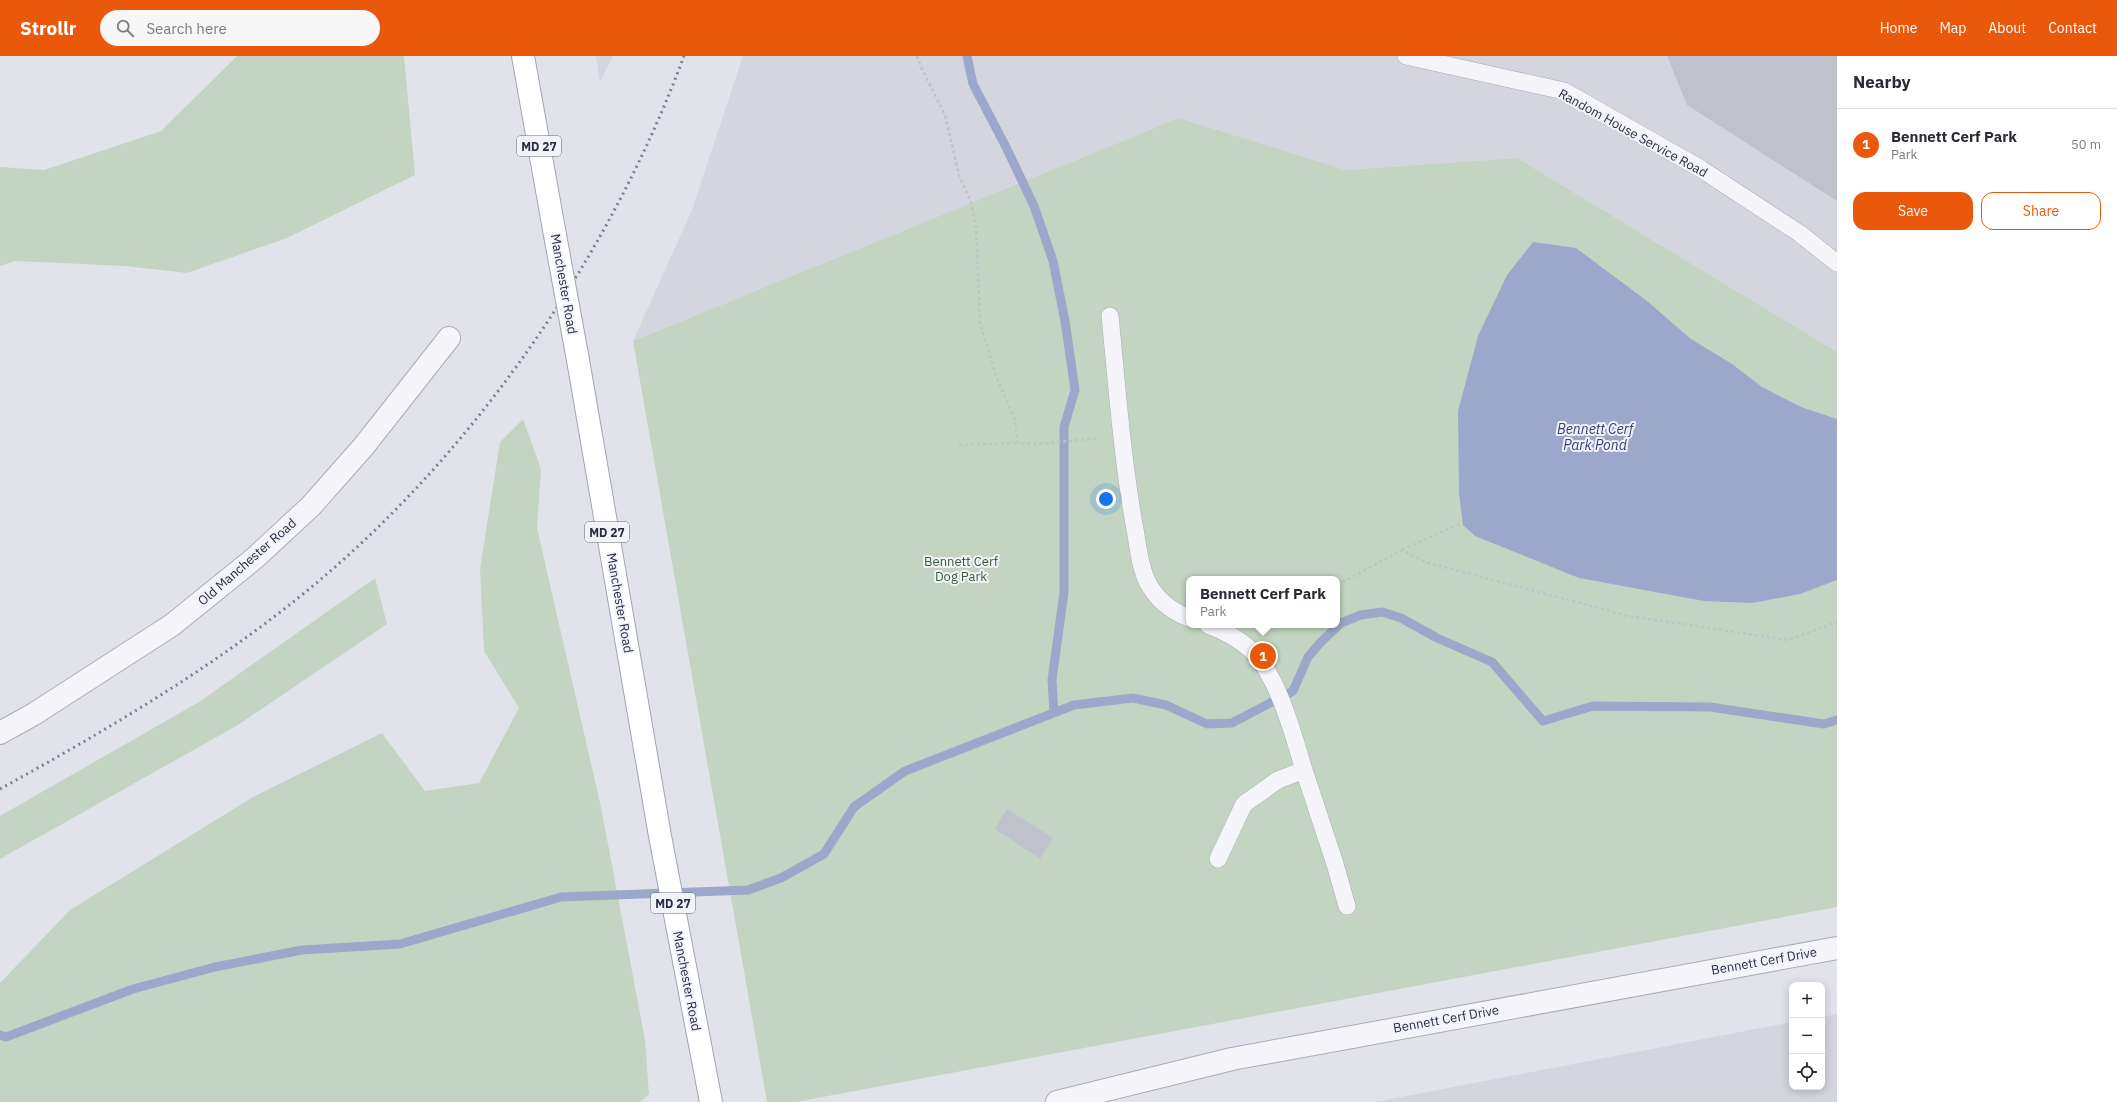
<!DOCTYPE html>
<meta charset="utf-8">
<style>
:root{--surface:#fff;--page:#f7f7f7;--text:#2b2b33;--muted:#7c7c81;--line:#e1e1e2;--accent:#ea580c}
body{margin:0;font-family:"IBM Plex Sans",sans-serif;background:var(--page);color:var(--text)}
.controls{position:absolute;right:12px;bottom:12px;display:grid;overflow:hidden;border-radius:8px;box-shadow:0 2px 10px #0003}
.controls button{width:36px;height:36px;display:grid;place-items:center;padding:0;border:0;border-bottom:1px solid var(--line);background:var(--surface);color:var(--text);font:20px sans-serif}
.you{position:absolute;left:1106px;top:443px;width:14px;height:14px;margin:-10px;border:3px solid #fff;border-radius:50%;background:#1a73e8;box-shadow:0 0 0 6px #1a73e833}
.badge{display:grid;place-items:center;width:26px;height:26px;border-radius:50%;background:var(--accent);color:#fff;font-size:13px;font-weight:700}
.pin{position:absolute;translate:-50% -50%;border:2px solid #fff;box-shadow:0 1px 4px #0006}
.popup{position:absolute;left:1186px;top:520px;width:154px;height:52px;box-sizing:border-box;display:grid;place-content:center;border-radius:8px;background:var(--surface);filter:drop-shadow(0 1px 3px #0005);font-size:13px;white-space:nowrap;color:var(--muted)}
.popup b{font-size:15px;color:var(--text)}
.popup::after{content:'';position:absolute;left:50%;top:100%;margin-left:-8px;border:8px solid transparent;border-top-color:var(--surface)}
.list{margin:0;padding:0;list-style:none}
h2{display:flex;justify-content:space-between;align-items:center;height:52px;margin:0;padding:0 16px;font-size:17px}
h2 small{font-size:13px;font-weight:400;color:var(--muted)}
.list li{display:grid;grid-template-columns:26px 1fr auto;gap:12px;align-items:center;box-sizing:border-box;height:72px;padding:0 16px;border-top:1px solid var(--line)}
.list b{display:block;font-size:15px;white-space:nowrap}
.list p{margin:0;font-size:13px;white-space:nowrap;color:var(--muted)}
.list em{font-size:13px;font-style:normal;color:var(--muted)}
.actions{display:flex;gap:8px;padding:12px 16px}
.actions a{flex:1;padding:9px 0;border:1px solid var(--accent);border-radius:12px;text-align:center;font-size:14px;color:var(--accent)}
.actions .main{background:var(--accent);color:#fff}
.icon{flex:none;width:22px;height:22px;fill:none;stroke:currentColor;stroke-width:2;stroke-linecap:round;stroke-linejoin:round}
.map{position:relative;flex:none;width:1837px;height:1046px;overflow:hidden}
header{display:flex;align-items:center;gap:24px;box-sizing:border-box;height:56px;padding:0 20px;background:var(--accent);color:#fff}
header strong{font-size:19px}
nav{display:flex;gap:22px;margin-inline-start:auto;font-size:14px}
.search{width:280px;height:36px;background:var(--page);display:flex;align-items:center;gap:10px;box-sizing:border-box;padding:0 14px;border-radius:22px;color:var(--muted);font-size:15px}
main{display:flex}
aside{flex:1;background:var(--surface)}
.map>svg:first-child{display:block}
</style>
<header>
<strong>Strollr</strong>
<div class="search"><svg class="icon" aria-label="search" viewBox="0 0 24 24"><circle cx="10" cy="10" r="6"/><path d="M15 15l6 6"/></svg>Search here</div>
<nav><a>Home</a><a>Map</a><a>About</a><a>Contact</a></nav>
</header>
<main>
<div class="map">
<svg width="1837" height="1046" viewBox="0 0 1837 1046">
<rect width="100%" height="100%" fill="#e2e3ea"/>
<path fill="#d4d5df" d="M596 0H613L600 26Z
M743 0H1837V296L1517 102 1346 114 1179 62 633 285 692 154Z
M1837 958V1046H1375L1792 966V1031H1822V961Z"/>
<path fill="#c3d5c2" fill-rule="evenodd" d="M237 0H404L415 119 287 182 187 217 125 210 15 205 0 210V111L44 114 161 75Z
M1179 62 1346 114 1517 102 1837 296V851L796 1046H767L633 285ZM1189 523H1337V569H1189Z
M523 363 541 413 537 472 601 751 645 984 649 1038 640 1046H0V927L70 854 253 741 382 677 425 735 479 727 519 652 484 595 480 513 500 386Z
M375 522 387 568 238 669 0 803V760L199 646Z"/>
<path fill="#9ca8cb" d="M1533 186 1576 192 1647 245 1691 283 1732 308 1762 331 1801 351 1837 363V524L1800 538 1752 547 1704 545 1579 522 1475 480 1463 469 1459 437 1458 355 1478 280 1507 219Z"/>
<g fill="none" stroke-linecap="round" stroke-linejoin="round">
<path stroke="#9ca8cb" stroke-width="9" d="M967 0 973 28 1006 91 1034 150 1053 205 1065 265 1075 334 1064 371V536L1052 624 1054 657
M0 979 6 981 133 933 215 911 302 894 400 888 561 841 748 834 781 822 824 798 854 751 905 715 1074 649 1133 642 1166 649 1207 668 1232 667 1293 635 1308 601 1320 587 1341 567 1361 559 1382 556 1401 562 1437 582 1492 606 1543 665 1593 650 1710 651 1824 668 1837 664"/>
</g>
<path fill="#bfc1cd" d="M1667 0H1837V145L1687 49Z
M1007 753 1053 782 1040 803 995 773Z"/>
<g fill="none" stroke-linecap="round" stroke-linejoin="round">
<defs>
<path id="service" d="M1406 0 1564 35 1701 113 1799 177 1837 207
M1110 260C1117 330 1122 400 1134 468 1138 487 1139 510 1148 527 1157 544 1171 555 1189 562
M1208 569C1224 575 1238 582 1250 593 1278 619 1293 678 1304 714
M1218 803 1244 748 1278 724 1304 714 1335 808 1347 850"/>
<path id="minor" d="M0 677 34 658 172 569 256 501 311 450 364 390 449 282
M1057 1046 1232 1003 1837 892"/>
<path id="primary" d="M523 0 555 179
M578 304 660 780 711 1046"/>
</defs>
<use href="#service" stroke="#aaacb8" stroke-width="18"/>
<use href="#minor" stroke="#aaacb8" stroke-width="24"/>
<use href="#primary" stroke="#a1a4b7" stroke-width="24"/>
<path stroke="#c0c1ca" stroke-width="2.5" stroke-dasharray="3 3" stroke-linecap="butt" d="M917 0 920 9 945 59 959 119 971 146 976 172 980 267 996 320 1015 364 1018 387 1038 388 1099 382
M959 389 1018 387
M1402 494 1461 467
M1337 529 1402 494 1425 506 1629 560 1788 584 1837 566
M1262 574 1269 569"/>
<use href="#service" stroke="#f5f5f9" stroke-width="17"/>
<use href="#minor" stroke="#f5f5f9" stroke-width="22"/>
<use href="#primary" stroke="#fff" stroke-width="22"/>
<path stroke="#7b7e95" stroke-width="3" stroke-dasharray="2 4" stroke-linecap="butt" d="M0 733C114 670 228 603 327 518 483 384 613 192 684 0"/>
<defs>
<path id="primary-bridge" d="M555 179 578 304"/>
</defs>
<use href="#primary-bridge" stroke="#a1a4b7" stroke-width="24" stroke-linecap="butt"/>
<use href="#primary-bridge" stroke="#fff" stroke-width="22"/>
</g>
<g text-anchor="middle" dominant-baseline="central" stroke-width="4" stroke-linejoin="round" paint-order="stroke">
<g fill="#f1f3f8" stroke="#656879" stroke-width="1">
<rect x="517" y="80" width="44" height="20" rx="3"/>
<rect x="585" y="466" width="44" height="20" rx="3"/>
<rect x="651" y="837" width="44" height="20" rx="3"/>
</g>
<g font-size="12" font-weight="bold" fill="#292c43">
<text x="539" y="90">MD 27</text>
<text x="607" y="476">MD 27</text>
<text x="673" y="847">MD 27</text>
</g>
<g font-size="13" fill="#292c43" stroke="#f1f3f8">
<text transform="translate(1633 77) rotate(29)">Random House Service Road</text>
<text transform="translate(564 228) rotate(80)">Manchester Road</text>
<text transform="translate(247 506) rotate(-41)">Old Manchester Road</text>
<text transform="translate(620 547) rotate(80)">Manchester Road</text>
<text transform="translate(1764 905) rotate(-10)">Bennett Cerf Drive</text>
<text transform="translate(687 925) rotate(79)">Manchester Road</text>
<text transform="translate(1446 963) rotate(-10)">Bennett Cerf Drive</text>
</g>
<g font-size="13" fill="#365f38" stroke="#f1f3f8">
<text x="961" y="505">Bennett Cerf<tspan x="961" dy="15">Dog Park</tspan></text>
</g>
<g font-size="14" font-style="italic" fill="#324178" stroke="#f1f3f8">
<text x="1595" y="373">Bennett Cerf<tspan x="1595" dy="16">Park Pond</tspan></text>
</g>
</g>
</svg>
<div class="controls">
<button>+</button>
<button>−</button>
<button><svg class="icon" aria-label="locate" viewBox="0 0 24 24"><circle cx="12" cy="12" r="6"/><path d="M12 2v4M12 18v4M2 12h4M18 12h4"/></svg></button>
</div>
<div class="you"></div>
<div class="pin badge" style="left:1263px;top:600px">1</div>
<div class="popup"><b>Bennett Cerf Park</b>Park</div>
</div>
<aside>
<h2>Nearby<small></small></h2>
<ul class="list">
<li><span class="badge">1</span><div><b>Bennett Cerf Park</b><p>Park</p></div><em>50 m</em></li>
</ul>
<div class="actions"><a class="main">Save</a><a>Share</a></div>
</aside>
</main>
